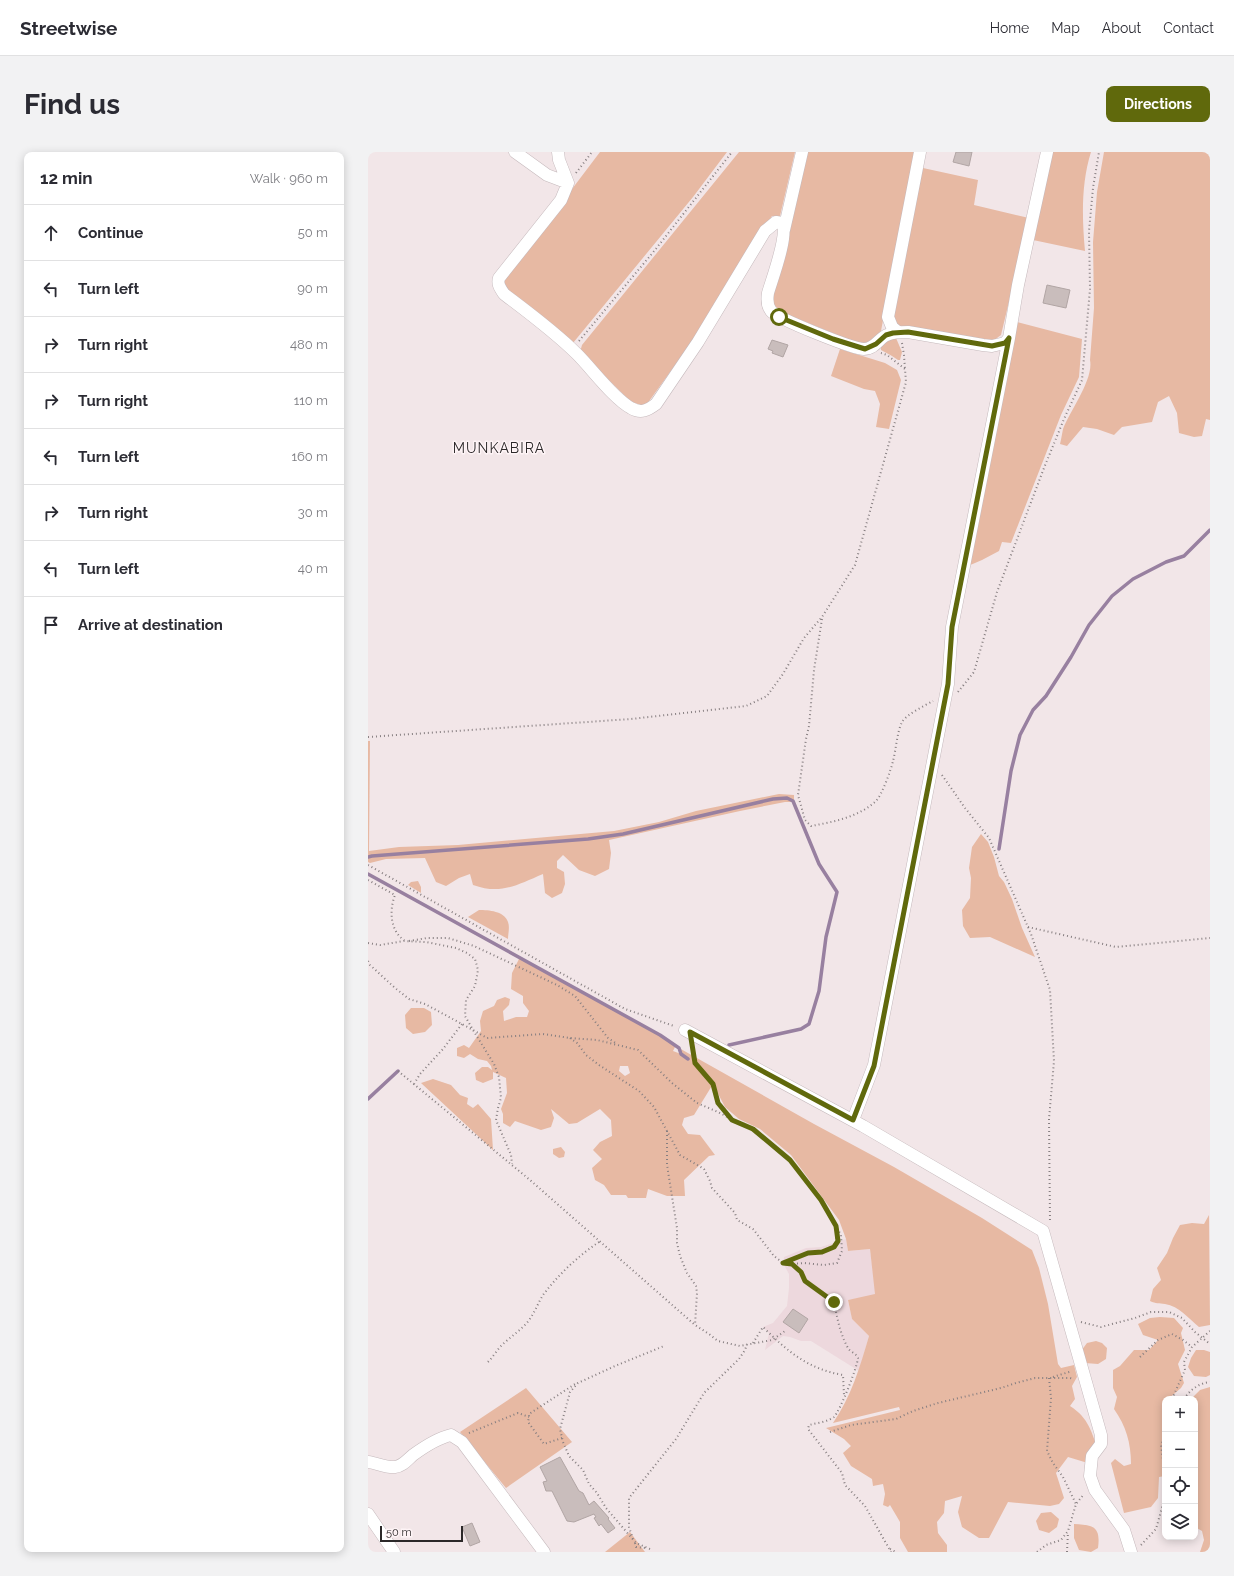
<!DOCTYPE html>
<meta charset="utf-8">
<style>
:root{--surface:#fff;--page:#f2f2f3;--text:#2b2b33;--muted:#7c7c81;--line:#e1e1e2;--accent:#60690c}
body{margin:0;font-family:Raleway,sans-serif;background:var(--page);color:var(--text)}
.controls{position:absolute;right:12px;bottom:12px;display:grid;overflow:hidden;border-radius:8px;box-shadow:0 2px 10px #0003}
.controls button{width:36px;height:36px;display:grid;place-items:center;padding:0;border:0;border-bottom:1px solid var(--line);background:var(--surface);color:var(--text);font:20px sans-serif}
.scale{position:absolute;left:12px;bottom:10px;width:83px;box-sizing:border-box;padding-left:4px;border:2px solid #2c2829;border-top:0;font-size:11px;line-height:14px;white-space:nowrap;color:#2c2829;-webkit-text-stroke:3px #fef4f6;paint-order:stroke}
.stop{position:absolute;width:12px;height:12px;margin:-9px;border:3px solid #60690c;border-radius:50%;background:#fff}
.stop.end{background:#60690c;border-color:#fff;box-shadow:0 1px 4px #0008}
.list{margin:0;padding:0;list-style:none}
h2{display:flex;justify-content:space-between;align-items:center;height:52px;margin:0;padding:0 16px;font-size:17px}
h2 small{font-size:13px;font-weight:400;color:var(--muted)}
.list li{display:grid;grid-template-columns:26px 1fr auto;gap:12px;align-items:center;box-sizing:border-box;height:56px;padding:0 16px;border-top:1px solid var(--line)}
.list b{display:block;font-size:15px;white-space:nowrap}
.list em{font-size:13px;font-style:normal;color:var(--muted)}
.icon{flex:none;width:22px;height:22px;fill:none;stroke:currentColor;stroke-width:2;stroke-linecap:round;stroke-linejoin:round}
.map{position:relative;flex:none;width:842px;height:1400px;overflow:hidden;border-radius:8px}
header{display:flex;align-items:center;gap:24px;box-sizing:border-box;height:56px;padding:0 20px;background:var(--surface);border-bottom:1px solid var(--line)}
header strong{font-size:19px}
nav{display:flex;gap:22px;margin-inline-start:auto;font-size:14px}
.intro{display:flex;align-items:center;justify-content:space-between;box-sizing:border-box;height:96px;padding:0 24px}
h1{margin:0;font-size:28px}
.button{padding:10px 18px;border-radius:8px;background:var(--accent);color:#fff;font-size:14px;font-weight:700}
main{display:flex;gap:24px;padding:0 24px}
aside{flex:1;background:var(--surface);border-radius:8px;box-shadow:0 2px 10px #0003}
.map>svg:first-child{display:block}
</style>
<header>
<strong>Streetwise</strong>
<nav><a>Home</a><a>Map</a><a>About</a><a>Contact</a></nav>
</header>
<div class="intro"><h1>Find us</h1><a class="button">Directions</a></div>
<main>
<aside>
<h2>12 min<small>Walk · 960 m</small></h2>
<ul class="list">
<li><svg class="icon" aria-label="ahead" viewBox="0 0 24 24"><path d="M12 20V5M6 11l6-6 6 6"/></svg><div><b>Continue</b></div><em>50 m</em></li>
<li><svg class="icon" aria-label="left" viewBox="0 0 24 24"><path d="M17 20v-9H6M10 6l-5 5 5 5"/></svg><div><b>Turn left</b></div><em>90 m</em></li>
<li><svg class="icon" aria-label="right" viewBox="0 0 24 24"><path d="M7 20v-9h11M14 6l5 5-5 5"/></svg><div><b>Turn right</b></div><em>480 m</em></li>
<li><svg class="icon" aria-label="right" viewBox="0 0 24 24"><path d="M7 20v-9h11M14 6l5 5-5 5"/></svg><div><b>Turn right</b></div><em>110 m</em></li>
<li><svg class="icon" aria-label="left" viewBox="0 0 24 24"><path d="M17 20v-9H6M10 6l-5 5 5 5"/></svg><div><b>Turn left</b></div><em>160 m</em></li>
<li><svg class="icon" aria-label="right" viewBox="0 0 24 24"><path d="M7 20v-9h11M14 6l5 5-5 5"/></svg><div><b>Turn right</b></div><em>30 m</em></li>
<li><svg class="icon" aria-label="left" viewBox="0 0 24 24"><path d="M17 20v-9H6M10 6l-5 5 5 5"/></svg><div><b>Turn left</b></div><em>40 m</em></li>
<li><svg class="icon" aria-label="arrive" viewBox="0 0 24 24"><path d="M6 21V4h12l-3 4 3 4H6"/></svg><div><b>Arrive at destination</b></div></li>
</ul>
</aside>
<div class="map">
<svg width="842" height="1400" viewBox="0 0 842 1400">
<rect width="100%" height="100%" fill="#f2e6e8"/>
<path fill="#edd8dd" d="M478 1087 480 1099 502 1097 508 1143 480 1148 484 1167 501 1184 491 1219 443 1189H433L422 1185 415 1184 397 1198 401 1181 395 1175 405 1171 419 1154 421 1136V1122L415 1111 416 1105 438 1096 453 1095Z"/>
<path fill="#e7b9a3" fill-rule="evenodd" d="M232 0H359L325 45 205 191 138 137 136 129 139 123Z
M371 0H427L412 64H404L376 104 328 184 279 252 273 253 263 250 212 200 214 193Z
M438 0H547L513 179 506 189 494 193 413 160 406 153 404 144Z
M684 0H723C713 32 714 66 717 99L665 88Z
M736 0H842V268L838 267 834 284 826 285 811 281 809 261 801 244 790 250 784 270 754 275 746 283 729 277 715 275 699 294 692 292C693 288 694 282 695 277 702 259 726 227 722 208L726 156 725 90 729 40Z
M555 16 610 28 606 53 661 66 633 183 625 189 536 176 528 173 523 159Z
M649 170 714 187 711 225 693 263 643 391 634 390 631 399 614 408 600 414Z
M521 186H528L534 200 532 208H530L524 204 513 198V195Z
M472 197 517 211 529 218 533 228 521 277 508 275 512 252 507 239 496 237 463 224Z
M0 589H2L1 699 31 695 90 693 246 679 291 670 328 659 411 642 426 643V650H417L372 659 241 688 243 701 241 717 227 724 211 718 195 703 189 709V716L196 720 197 732 194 741 184 746 177 741 175 722C149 733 133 743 105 733L102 722 91 726 78 734 68 730 57 706 18 707 2 711 0 710Z
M613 682 620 690 626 705 631 724 636 730 644 747 654 776 667 805 622 785 602 786 595 774 594 758 602 746 603 726 601 716 604 695Z
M50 729 53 735V741L40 733 43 730Z
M111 758C121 758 136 759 140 770 142 775 140 782 140 787L100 765Z
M152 805 292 883 308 893 305 899 313 902 311 896 446 972 526 1015 614 1066 664 1098 671 1116 680 1152 690 1212 693 1216 706 1213 709 1225 704 1234 707 1247 702 1254C721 1266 724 1281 731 1301L723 1312 700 1305 688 1321 696 1346 691 1352 682 1354 640 1350 621 1386H611L594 1375 590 1360 594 1344 577 1349 576 1361 569 1370 570 1381 579 1393V1400H540L532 1386V1370L522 1353 520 1355 515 1353 517 1342 515 1332 505 1334 504 1327 483 1314 475 1301 483 1294 476 1287 458 1276 532 1258 531 1255 465 1271C483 1245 492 1215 501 1184L484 1167 480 1148 507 1142 502 1097 480 1099 478 1087 471 1068 423 1003 392 977 371 967 357 955 345 932 326 963 316 966 314 973 320 982 332 983 347 1003 341 1004 316 1028 317 1044H299L280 1037 278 1046H260L258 1043H243L236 1033 227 1028 224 1016 234 1007 225 998 232 990 244 984 243 968 232 957 209 971 201 972 183 957 186 966 183 975 173 978 147 969 142 975 135 971V962L133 957 139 941 138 926 125 920V927L115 931 108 928 107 921 114 915H120L124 918 123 914 119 909 110 907 102 902 96 906 89 904V896L96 893 101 896 113 879 112 869 115 859 126 854 129 848 137 845 142 847 141 853 135 859 136 869 148 865H159L161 859 155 851V844L143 837 144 821ZM252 914H260L262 921 257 924 251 919Z
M43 856H56L63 860 64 873 57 880 45 882 38 876 37 863Z
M65 927 83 933 92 943 100 946 99 952 105 956 110 952 123 967 125 998 53 931Z
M193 995 197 1000 196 1005 191 1006 185 1002V997Z
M841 1063 842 1173 831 1175C821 1167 811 1154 797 1152 791 1151 788 1152 782 1149L785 1137 793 1128 789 1116 799 1101 805 1086 812 1073 824 1071 836 1072Z
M792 1165 806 1166 815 1176 813 1181 817 1198 810 1212 816 1231 813 1236 800 1247H797V1324L791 1325 790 1346 783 1355 756 1361 743 1311 747 1307 756 1314 763 1312C763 1291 758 1274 746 1257L749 1245 745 1236V1218L752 1214 766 1198H781L790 1188 775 1183 770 1172 782 1166Z
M728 1189 734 1191 739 1196 738 1207 730 1212 717 1211 713 1199 719 1191Z
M828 1198H836L842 1200V1223L838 1225 826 1224 820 1215 823 1206Z
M842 1235V1400H832L836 1388 834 1379 827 1375V1247H823L832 1238Z
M158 1236 204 1290 138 1336 92 1280Z
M683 1360 691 1367 689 1375 681 1381 671 1378 668 1369 673 1361Z
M706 1372C725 1373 733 1374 730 1396L723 1400 711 1398 706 1386Z
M262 1380 277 1400H237Z"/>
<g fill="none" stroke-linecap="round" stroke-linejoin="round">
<path stroke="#9880a0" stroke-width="3.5" d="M631 697 643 619 652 583 665 558 678 544 703 505 721 473 744 444 765 427 798 410 816 404 842 378
M0 705 4 704 220 687 255 682 405 647 419 646 425 649 451 712 469 740 458 785 451 839 441 872 433 877 361 893
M0 722 292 883 311 896 313 902 320 907
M0 947 30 919"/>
</g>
<path fill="#c9bdbc" stroke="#b1a5a4" d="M588 0H604L601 14 585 10Z
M679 133 702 138 698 156 675 151Z
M404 188 420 193 415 205 404 201 405 199 400 197Z
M425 1157 440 1167 431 1181 415 1170Z
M192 1305 211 1339 215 1341 221 1353 226 1349 241 1366 240 1367 247 1376 240 1381 233 1372 231 1374 226 1366 228 1365 226 1362 206 1370 199 1369 184 1339H178L175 1330 179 1329 172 1315Z
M104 1371 112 1390 102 1394 94 1375Z"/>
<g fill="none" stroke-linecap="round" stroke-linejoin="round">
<defs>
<path id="minor" d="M147 0 179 23 200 31
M190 0 191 8 200 31 193 48 131 126C129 132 132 136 136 142 161 161 187 180 209 202 224 217 246 247 263 256 273 262 280 258 288 252L330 190 397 79 408 70 414 71C421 82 404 127 400 141 399 147 399 154 403 159 410 167 485 197 496 197 507 197 511 186 519 183 525 180 533 180 540 180L615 193 624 194 637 191 641 186 650 133 679 0
M416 78 434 0
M530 180 524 175 520 165 552 0
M317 878 495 974 675 1079 733 1283V1292L724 1304 722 1324 727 1338 756 1378 763 1400
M485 968 506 913 580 532 584 475 641 186
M0 1310C9 1311 18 1316 27 1315 35 1314 39 1308 45 1303 56 1295 70 1286 83 1283L94 1290 176 1400
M0 1362 26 1400"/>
</defs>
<use href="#minor" stroke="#c5b9bc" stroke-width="13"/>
<path stroke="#877f81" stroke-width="2" stroke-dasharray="1 3" stroke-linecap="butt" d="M208 21 224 0
M211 189 287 98 364 0
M534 191 536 203 537 217
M454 467 446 518 441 574 438 587 430 643 437 668 443 674C465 670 491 665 508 649 514 643 523 618 525 609 528 598 529 580 534 570 539 562 556 554 565 549
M590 540 606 520 629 440 676 316 696 267 714 228 722 137 721 79 725 36 731 0
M0 585 263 567 378 554 399 544 415 522 436 486 454 465 487 413 538 230 537 217 519 203 513 201
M574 623 597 656 621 686 663 782 682 838 686 909 681 967 682 1070
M0 713 257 857 306 874
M0 728 27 743C21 759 22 779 37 789
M660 775 748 795 842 786
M41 789 59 786H80L106 794 189 833 207 844 240 886 249 892
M0 791 12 793 36 789 58 790 88 796 99 801 107 807 110 818 107 834 98 848 97 864 105 878 119 886 175 882 202 886 229 888 270 898 304 931 329 951 350 960 363 967
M0 809 2 813 27 836 41 847 57 852 105 878 126 912 131 925 133 946 130 956 128 968 143 1003 144 1012
M202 886 209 891 218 903 231 913 271 939 286 955 312 1003 336 1017 342 1029 344 1036 367 1061 369 1068 385 1077 406 1104 415 1111 424 1112 436 1111 456 1113 469 1111 474 1099 473 1083 453 1048 422 1008 385 977 364 967 350 951 345 932 327 911 324 895
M30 919 162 1028 327 1173 341 1182 350 1189 372 1194 404 1188 417 1179
M46 932 52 922 75 897 94 872
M299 979V1013L309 1076V1091L312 1104 319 1121 328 1134 329 1141 327 1173
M417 1110C425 1108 432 1103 440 1101 462 1097 471 1102 468 1075
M424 1112 433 1120 437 1129 466 1150C469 1165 472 1182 480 1196 482 1200 488 1201 490 1206 489 1216 472 1259 466 1265 459 1270 449 1271 441 1273L440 1277 474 1321 477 1333 497 1354 523 1400
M713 1170 733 1175 767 1166 783 1160H801L814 1166 827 1180 842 1192
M385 1191 395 1175C419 1199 440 1217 475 1223L476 1243
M772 1205 790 1188 804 1182 815 1188 824 1195
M120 1210C125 1205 129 1198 134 1193 143 1184 154 1178 161 1168 167 1160 170 1151 175 1143 190 1123 210 1104 231 1090
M685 1225 704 1219
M681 1226 683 1246 679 1299 685 1311 695 1325 708 1352
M804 1247 817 1218 816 1210 824 1195 842 1179
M816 1247C822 1238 831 1231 842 1230
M462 1280 483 1273 528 1267 545 1259 570 1251 633 1236 648 1231 667 1226H702L705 1227
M101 1281 150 1261 161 1265
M194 1286 176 1292 160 1270 161 1265V1262L207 1232
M797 1287 793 1292 797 1325
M265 1387 261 1375V1346L308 1287 336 1241 371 1207 377 1198 379 1192
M267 1391 268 1395 278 1396
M773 1393 788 1377 795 1352 797 1332
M282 1397 268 1391 238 1356 229 1341 221 1332 215 1318 201 1304 195 1290 192 1277 202 1240 210 1231 247 1214 296 1194
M522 1397 528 1400
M669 1400 678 1393 693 1388 700 1379 708 1352 716 1342
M699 1400 700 1380"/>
<use href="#minor" stroke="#fff" stroke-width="12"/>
</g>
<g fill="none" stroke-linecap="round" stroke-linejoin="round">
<path stroke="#60690c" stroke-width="5" d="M411 165 465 187 497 197 508 192 518 183 525 181 540 180 624 194 637 191 641 186 584 475 580 532 506 914 485 968 322 880 327 911 345 932 350 951 364 968 385 977 422 1008 453 1048 468 1074 470 1089 466 1095 454 1100 440 1101 415 1111 424 1112 433 1120 437 1129 466 1150"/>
</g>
<g text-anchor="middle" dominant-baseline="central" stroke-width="3" stroke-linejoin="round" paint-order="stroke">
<g font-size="14" letter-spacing="1" fill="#2c2829" stroke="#fef4f6">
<text x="131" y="296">MUNKABIRA</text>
</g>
</g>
</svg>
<div class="controls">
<button>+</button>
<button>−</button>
<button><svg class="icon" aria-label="locate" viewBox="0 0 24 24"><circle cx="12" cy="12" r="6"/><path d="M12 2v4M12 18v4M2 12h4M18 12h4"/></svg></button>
<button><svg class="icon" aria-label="layers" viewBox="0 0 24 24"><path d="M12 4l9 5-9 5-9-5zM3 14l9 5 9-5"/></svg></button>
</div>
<div class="scale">50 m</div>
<div class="stop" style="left:411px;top:165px"></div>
<div class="stop end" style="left:466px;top:1150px"></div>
</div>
</main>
